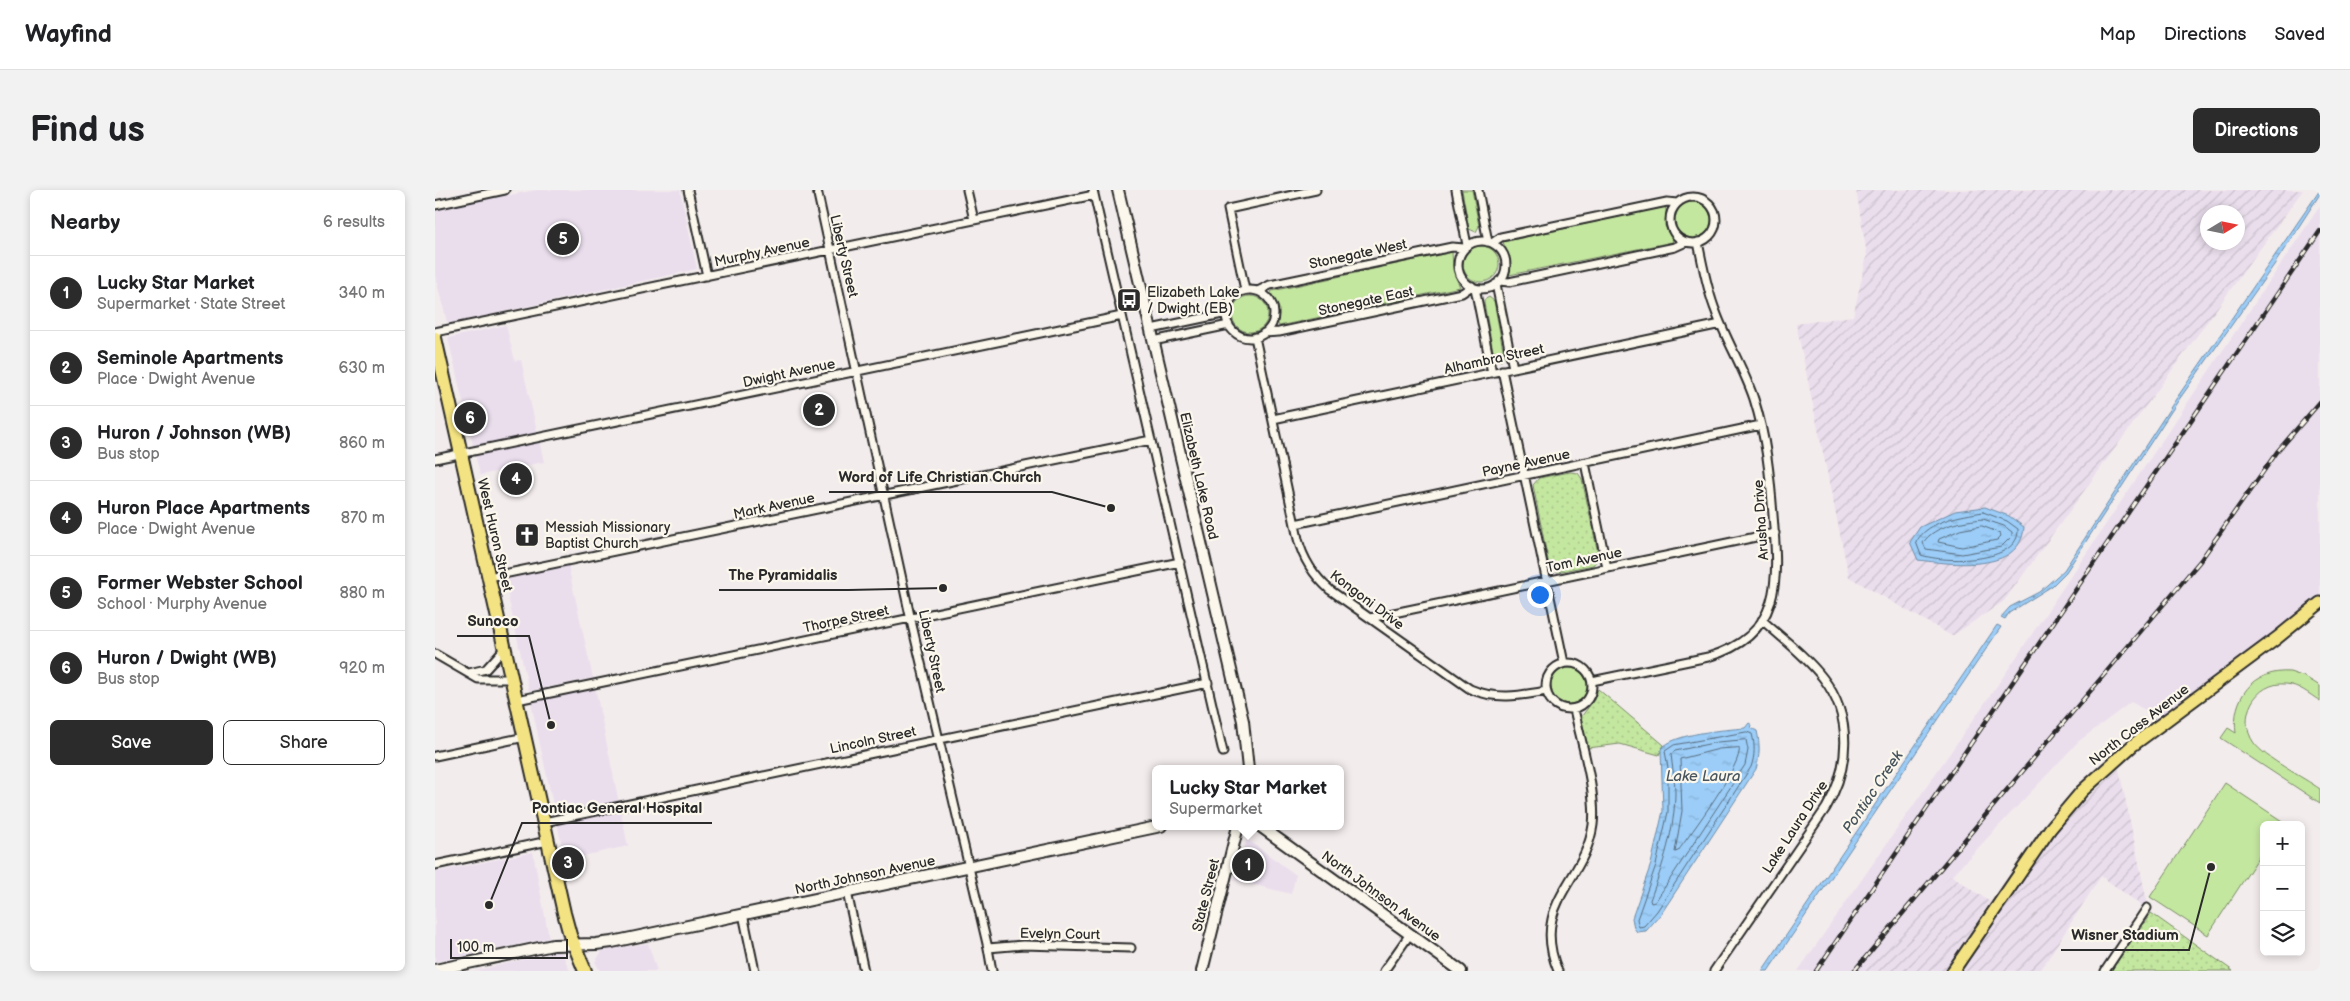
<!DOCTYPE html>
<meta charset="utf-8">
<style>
:root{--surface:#fff;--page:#f2f2f2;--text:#202124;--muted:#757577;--line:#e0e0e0;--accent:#2b2b2b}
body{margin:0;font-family:"Balsamiq Sans",sans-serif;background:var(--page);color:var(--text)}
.controls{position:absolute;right:15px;bottom:15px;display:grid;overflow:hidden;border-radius:8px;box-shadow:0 2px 8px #0003}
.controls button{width:45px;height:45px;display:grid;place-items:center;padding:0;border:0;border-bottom:1px solid var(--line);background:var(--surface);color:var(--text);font:25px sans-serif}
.compass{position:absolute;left:1765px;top:15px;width:45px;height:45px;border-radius:50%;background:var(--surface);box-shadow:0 2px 8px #0003;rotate:80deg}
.scale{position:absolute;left:15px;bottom:12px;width:118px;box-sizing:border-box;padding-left:5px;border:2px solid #2b2b2b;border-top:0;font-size:14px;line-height:18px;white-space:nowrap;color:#2b2b2b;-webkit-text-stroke:4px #fbf7ec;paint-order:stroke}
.you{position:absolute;left:1104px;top:404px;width:18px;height:18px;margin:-12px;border:4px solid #fff;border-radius:50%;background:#1a73e8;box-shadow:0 0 0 8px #1a73e833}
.badge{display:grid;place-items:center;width:32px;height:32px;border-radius:50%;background:var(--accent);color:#fff;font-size:16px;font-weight:700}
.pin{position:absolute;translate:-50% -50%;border:2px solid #fff;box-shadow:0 1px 5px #0006}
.popup{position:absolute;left:717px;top:575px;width:192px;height:65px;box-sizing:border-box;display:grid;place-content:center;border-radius:8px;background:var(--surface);filter:drop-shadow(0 1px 4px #0005);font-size:16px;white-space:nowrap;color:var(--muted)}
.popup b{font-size:19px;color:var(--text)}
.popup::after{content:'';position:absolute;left:50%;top:100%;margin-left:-10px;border:10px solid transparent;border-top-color:var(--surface)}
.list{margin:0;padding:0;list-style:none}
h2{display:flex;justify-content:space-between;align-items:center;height:65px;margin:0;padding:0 20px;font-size:21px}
h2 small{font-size:16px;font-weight:400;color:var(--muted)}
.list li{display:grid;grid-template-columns:32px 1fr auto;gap:15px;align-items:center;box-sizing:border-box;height:75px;padding:0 20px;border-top:1px solid var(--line)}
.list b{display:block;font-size:19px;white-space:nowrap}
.list p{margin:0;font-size:16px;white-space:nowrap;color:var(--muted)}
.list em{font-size:16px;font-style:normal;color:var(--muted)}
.actions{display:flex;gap:10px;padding:15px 20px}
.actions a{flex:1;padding:11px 0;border:1px solid var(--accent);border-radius:8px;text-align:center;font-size:18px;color:var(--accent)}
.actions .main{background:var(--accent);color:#fff}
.icon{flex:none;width:28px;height:28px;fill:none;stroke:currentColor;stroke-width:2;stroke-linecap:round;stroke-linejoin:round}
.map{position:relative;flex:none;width:1885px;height:781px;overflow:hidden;border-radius:8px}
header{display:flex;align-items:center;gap:30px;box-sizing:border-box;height:70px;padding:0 25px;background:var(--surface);border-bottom:1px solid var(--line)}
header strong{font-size:24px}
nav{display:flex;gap:28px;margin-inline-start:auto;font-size:18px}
.intro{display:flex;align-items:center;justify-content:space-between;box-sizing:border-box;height:120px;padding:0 30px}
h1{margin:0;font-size:35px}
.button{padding:12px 22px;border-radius:8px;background:var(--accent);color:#fff;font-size:18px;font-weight:700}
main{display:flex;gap:30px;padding:0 30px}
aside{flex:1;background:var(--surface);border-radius:8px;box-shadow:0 2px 8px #0003}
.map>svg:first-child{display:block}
</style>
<header>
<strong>Wayfind</strong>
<nav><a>Map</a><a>Directions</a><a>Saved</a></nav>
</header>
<div class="intro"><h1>Find us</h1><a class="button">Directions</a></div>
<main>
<aside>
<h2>Nearby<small>6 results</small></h2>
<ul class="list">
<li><span class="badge">1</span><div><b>Lucky Star Market</b><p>Supermarket · State Street</p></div><em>340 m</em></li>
<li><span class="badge">2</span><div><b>Seminole Apartments</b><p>Place · Dwight Avenue</p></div><em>630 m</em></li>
<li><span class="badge">3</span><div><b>Huron / Johnson (WB)</b><p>Bus stop</p></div><em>860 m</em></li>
<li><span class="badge">4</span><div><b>Huron Place Apartments</b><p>Place · Dwight Avenue</p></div><em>870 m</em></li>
<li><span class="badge">5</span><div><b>Former Webster School</b><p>School · Murphy Avenue</p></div><em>880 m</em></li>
<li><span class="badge">6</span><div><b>Huron / Dwight (WB)</b><p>Bus stop</p></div><em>920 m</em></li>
</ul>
<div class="actions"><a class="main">Save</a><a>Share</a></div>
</aside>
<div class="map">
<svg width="1885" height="781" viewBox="0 0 1885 781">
<defs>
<pattern id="industrial-furrows" width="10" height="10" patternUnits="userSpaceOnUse" patternTransform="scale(1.25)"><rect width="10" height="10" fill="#eadeed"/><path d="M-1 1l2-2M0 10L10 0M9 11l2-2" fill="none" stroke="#c9bfcb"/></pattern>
<pattern id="park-dots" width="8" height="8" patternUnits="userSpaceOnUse" patternTransform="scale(1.25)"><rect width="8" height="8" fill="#c4e7a0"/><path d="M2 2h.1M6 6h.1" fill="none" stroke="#a9c68a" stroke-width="1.8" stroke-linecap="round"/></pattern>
<pattern id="water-ripples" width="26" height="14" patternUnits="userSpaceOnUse" patternTransform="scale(1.25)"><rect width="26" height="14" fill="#9bcdf8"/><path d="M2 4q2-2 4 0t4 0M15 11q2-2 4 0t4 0" fill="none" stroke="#86b0d5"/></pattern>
</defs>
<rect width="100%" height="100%" fill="#f3ecec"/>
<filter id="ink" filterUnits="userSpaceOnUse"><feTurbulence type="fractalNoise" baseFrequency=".02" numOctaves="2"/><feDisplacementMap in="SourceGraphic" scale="10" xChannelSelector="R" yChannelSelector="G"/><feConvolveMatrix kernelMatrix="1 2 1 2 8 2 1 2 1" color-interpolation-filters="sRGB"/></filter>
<g filter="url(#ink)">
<path fill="#eadeed" d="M101 0H245L262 79 17 133 12 132 0 86V19Z
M1885 16V413L1731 532 1696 512 1644 551 1427 781H1363L1570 484Z
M71 135 80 171 86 170 109 272 45 285 13 148Z
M133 375 158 488 94 501 69 389Z
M160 497 193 656 130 670 96 513 103 509Z
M812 649 861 685 856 704 799 690Z
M98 662 114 748 0 772V682Z
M213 753 222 781H165L160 772 167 761Z
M121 762 127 763 135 781H38Z"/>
<path fill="url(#industrial-furrows)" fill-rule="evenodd" d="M1421 0H1868L1569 411 1517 446 1414 387 1361 134 1418 126 1432 65ZM1772 22H1802V52H1772Z
M1684 579 1714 721 1666 686 1605 781H1525L1635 623Z
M1516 685 1555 712 1509 781H1427Z"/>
<path fill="#c4e7a0" stroke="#788966" d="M1027 0H1037L1044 36 1041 42 1034 39Z
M1240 30a18 18 0 1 1 36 0a18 18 0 1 1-36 0Z
M1229 17 1231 19 1230 36 1238 51 1237 52 1074 85 1075 69 1068 52Z
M1028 74a18 18 0 1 1 36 0a18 18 0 1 1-36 0Z
M1017 62 1018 80 1025 97 844 136 843 134 844 118 836 103 837 101Z
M797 124a18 18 0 1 1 36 0a18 18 0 1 1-36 0Z
M1054 107 1059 111 1069 165 1066 171 1061 170 1059 166 1049 113V110Z
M1116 496a18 18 0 1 1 36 0a18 18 0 1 1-36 0Z
M1855 482 1870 487 1885 496V511C1874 504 1864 495 1851 494 1820 491 1801 528 1819 553 1830 568 1868 587 1885 599V613L1786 548 1793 538 1801 543C1796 509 1818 479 1855 482Z
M1790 593 1847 631 1845 635H1829V659L1773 745 1715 707Z"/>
<path fill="url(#park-dots)" stroke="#788966" d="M1135 282 1143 283 1147 289 1164 368 1158 375 1122 382 1114 375 1098 295 1104 288Z
M1163 499 1229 555 1224 565 1185 554 1153 558 1146 527 1159 510Z
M1716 723 1798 781H1676Z"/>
<path fill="url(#water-ripples)" stroke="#6e8ca6" d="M1885 0V4L1839 75 1743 211 1631 382 1617 396 1574 423 1570 429 1566 427 1575 417 1604 402 1629 380 1741 209Z
M1550 317 1574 326 1589 337C1586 384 1516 374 1483 370L1475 352 1485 337 1520 321Z
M1562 435 1566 437 1333 781H1327Z
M1314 533 1317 535 1316 538 1322 541C1325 554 1325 566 1321 579L1226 724 1211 741 1202 742 1199 738 1197 728 1216 674 1228 621 1226 559C1239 543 1288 540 1310 538Z"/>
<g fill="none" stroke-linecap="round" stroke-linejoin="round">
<path stroke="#586c7d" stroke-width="1" d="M1548 322 1572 331 1583 339C1585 374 1509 373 1486 365L1481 352C1494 330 1525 326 1548 322Z
M1548 329 1569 336 1577 342V346L1566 357 1527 364 1491 359 1488 353C1499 335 1529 331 1548 329Z
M1547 336 1565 343 1566 346 1562 350 1527 357 1503 352 1504 349 1525 340Z
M1312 542 1317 544C1320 555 1320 566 1316 577L1222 721 1209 736 1204 737 1202 729 1221 675 1233 622V578L1230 561 1239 555Z
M1311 550 1313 560 1310 575 1220 712 1216 713 1215 710C1228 675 1240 639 1240 602 1240 589 1237 576 1236 564L1240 561 1283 552Z
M1304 558C1310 571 1254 646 1243 661L1240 662 1247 621 1245 569 1284 559Z"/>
<defs>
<path id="street" d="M253 0 272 86
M382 0 477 435 553 758 557 781
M532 0 539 30
M658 0 788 562
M1021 0 1032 55
M1043 0 1053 52
M1235 30a23 23 0 1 1 46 0a23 23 0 1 1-46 0Z
M0 15 70 0
M1023 75a24 24 0 1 1 48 0a24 24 0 1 1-48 0Z
M1057 53 1066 47 1232 12 1242 13
M1064 91 1074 92 1240 57 1251 52
M1061 94 1078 178
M1040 98 1057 183
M810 100 793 19 881 0
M791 124a24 24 0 1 1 48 0a24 24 0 1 1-48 0Z
M823 101 835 95 1017 57 1029 58
M716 139 792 123
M0 142 659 5
M829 143 844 142 1027 103 1037 96
M820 147 863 349C868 369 879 386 895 400L1035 499C1061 510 1084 506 1111 501
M718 151 794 135
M1067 180 1129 473
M838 229 1286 134
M0 269 687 126
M1150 273 1172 378
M860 334 1326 235
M54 387 716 250
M935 428 1340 343
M0 464 43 489H77
M1111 496a23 23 0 1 1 46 0a23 23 0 1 1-46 0Z
M34 483 51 479 69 459
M1157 491 1273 467C1349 445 1343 388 1338 325 1335 285 1331 247 1319 209 1309 179 1292 152 1281 122 1272 100 1268 76 1263 52
M82 510 745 372
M0 566 90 547
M109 632 773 493
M0 675 113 651
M412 702 429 781
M308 724 320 781
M553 758 588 755 696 758
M949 781 975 744
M1123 781C1095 713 1150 692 1158 635 1162 602 1146 552 1139 519
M1279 781 1391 618C1415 577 1418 527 1388 488 1371 466 1347 448 1327 430
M1670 781 1712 718"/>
<path id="secondary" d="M683 0 808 531 813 579
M825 636 1026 781
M0 780 118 755 161 754 177 752 726 636
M767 781 803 636"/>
<path id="primary" d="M1518 781 1615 639 1647 601 1698 555 1842 448 1885 413"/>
<path id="highway" d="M0 148 129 723 135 745 150 781"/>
</defs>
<use href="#street" stroke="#2b2b2b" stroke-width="11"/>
<use href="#secondary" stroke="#2b2b2b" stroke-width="14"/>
<use href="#primary" stroke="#2b2b2b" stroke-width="15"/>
<use href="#highway" stroke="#2b2b2b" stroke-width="16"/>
<use href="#street" stroke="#fbf7ec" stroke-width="7"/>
<use href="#secondary" stroke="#fbf7ec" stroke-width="10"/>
<use href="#primary" stroke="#f4e382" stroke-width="11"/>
<use href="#highway" stroke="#f4e382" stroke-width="12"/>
<defs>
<path id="rail" d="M1381 781 1885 41
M1419 781 1765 371 1842 262 1885 212"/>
</defs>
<use href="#rail" stroke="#2b2b2b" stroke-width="4.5"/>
<use href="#rail" stroke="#fbf7ec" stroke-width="2.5" stroke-dasharray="8" stroke-linecap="butt"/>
</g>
</g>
<defs>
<symbol id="bus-square" viewBox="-11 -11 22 22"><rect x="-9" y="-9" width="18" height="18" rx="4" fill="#2b2b2b" stroke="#fbf7ec"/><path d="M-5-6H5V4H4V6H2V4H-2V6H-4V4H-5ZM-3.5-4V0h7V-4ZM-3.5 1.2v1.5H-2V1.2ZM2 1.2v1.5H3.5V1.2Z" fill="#fff"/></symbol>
<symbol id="church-square" viewBox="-11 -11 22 22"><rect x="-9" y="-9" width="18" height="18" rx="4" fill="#2b2b2b" stroke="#fbf7ec"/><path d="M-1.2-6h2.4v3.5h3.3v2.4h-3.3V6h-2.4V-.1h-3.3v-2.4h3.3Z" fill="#fff"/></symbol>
</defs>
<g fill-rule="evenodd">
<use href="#bus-square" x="680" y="96" width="28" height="28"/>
<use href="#church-square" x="78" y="331" width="28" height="28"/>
</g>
<g text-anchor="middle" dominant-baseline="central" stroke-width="4.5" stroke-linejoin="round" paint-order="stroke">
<g font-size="14" fill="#2b2b2b" stroke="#fbf7ec">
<text transform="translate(327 62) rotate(-12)">Murphy Avenue</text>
<text transform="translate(923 64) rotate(-12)">Stonegate West</text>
<text transform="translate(409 66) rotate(77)">Liberty Street</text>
<text transform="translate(931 111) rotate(-12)">Stonegate East</text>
<text transform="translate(1059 169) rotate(-12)">Alhambra Street</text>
<text transform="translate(354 183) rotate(-12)">Dwight Avenue</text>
<text transform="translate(1091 273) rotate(-12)">Payne Avenue</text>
<text transform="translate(764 286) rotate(77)">Elizabeth Lake Road</text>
<text transform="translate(339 316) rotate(-12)">Mark Avenue</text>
<text transform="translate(1326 330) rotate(-94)">Arusha Drive</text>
<text transform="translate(60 345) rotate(77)">West Huron Street</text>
<text transform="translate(1149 370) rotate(-12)">Tom Avenue</text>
<text transform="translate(932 410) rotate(37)">Kongoni Drive</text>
<text transform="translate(411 429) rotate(-12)">Thorpe Street</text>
<text transform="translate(497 461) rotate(78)">Liberty Street</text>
<text transform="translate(1704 535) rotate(-38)">North Cass Avenue</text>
<text transform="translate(438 550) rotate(-12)">Lincoln Street</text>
<text transform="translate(1360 637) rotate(-57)">Lake Laura Drive</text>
<text transform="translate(430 685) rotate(-12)">North Johnson Avenue</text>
<text transform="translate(771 705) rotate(-76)">State Street</text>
<text transform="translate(946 706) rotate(36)">North Johnson Avenue</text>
<text transform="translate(625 744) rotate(1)">Evelyn Court</text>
</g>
<g font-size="14" fill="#2b2b2b" stroke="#fbf7ec" text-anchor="start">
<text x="712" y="102">Elizabeth Lake<tspan x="712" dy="16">/ Dwight (EB)</tspan></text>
<text x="110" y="337">Messiah Missionary<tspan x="110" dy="16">Baptist Church</tspan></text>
</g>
<g font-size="15" font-style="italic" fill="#47545e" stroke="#fbf7ec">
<text x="1268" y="586">Lake Laura</text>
<text transform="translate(1438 602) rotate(-56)">Pontiac Creek</text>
</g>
</g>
<path fill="none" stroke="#2b2b2b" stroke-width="2" d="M676 318L617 302H394M508 398L413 400H284M116 535L94 446H22M54 715L87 633H277M1776 677L1754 760H1626"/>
<g fill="#2b2b2b" stroke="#fbf7ec" stroke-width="2">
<circle cx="676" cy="318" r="5"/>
<circle cx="508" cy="398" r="5"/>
<circle cx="116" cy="535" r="5"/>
<circle cx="54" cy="715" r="5"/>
<circle cx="1776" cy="677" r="5"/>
</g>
<g font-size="15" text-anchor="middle" font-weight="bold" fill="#2b2b2b" stroke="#fbf7ec" stroke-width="4.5" stroke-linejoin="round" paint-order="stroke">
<text x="505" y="292">Word of Life Christian Church</text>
<text x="348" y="390">The Pyramidalis</text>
<text x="58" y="436">Sunoco</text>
<text x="182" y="623">Pontiac General Hospital</text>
<text x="1690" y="750">Wisner Stadium</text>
</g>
</svg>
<div class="controls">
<button>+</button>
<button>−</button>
<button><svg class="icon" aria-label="layers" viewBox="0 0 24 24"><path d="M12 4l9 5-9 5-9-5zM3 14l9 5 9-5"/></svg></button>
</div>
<svg class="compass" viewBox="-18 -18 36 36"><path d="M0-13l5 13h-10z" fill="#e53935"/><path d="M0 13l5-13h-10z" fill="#757577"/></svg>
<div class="scale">100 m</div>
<div class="you"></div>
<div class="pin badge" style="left:813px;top:675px">1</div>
<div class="popup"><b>Lucky Star Market</b>Supermarket</div>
<div class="pin badge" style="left:384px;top:220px">2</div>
<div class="pin badge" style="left:133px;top:673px">3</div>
<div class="pin badge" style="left:81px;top:289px">4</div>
<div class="pin badge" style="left:128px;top:49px">5</div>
<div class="pin badge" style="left:35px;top:228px">6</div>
</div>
</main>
